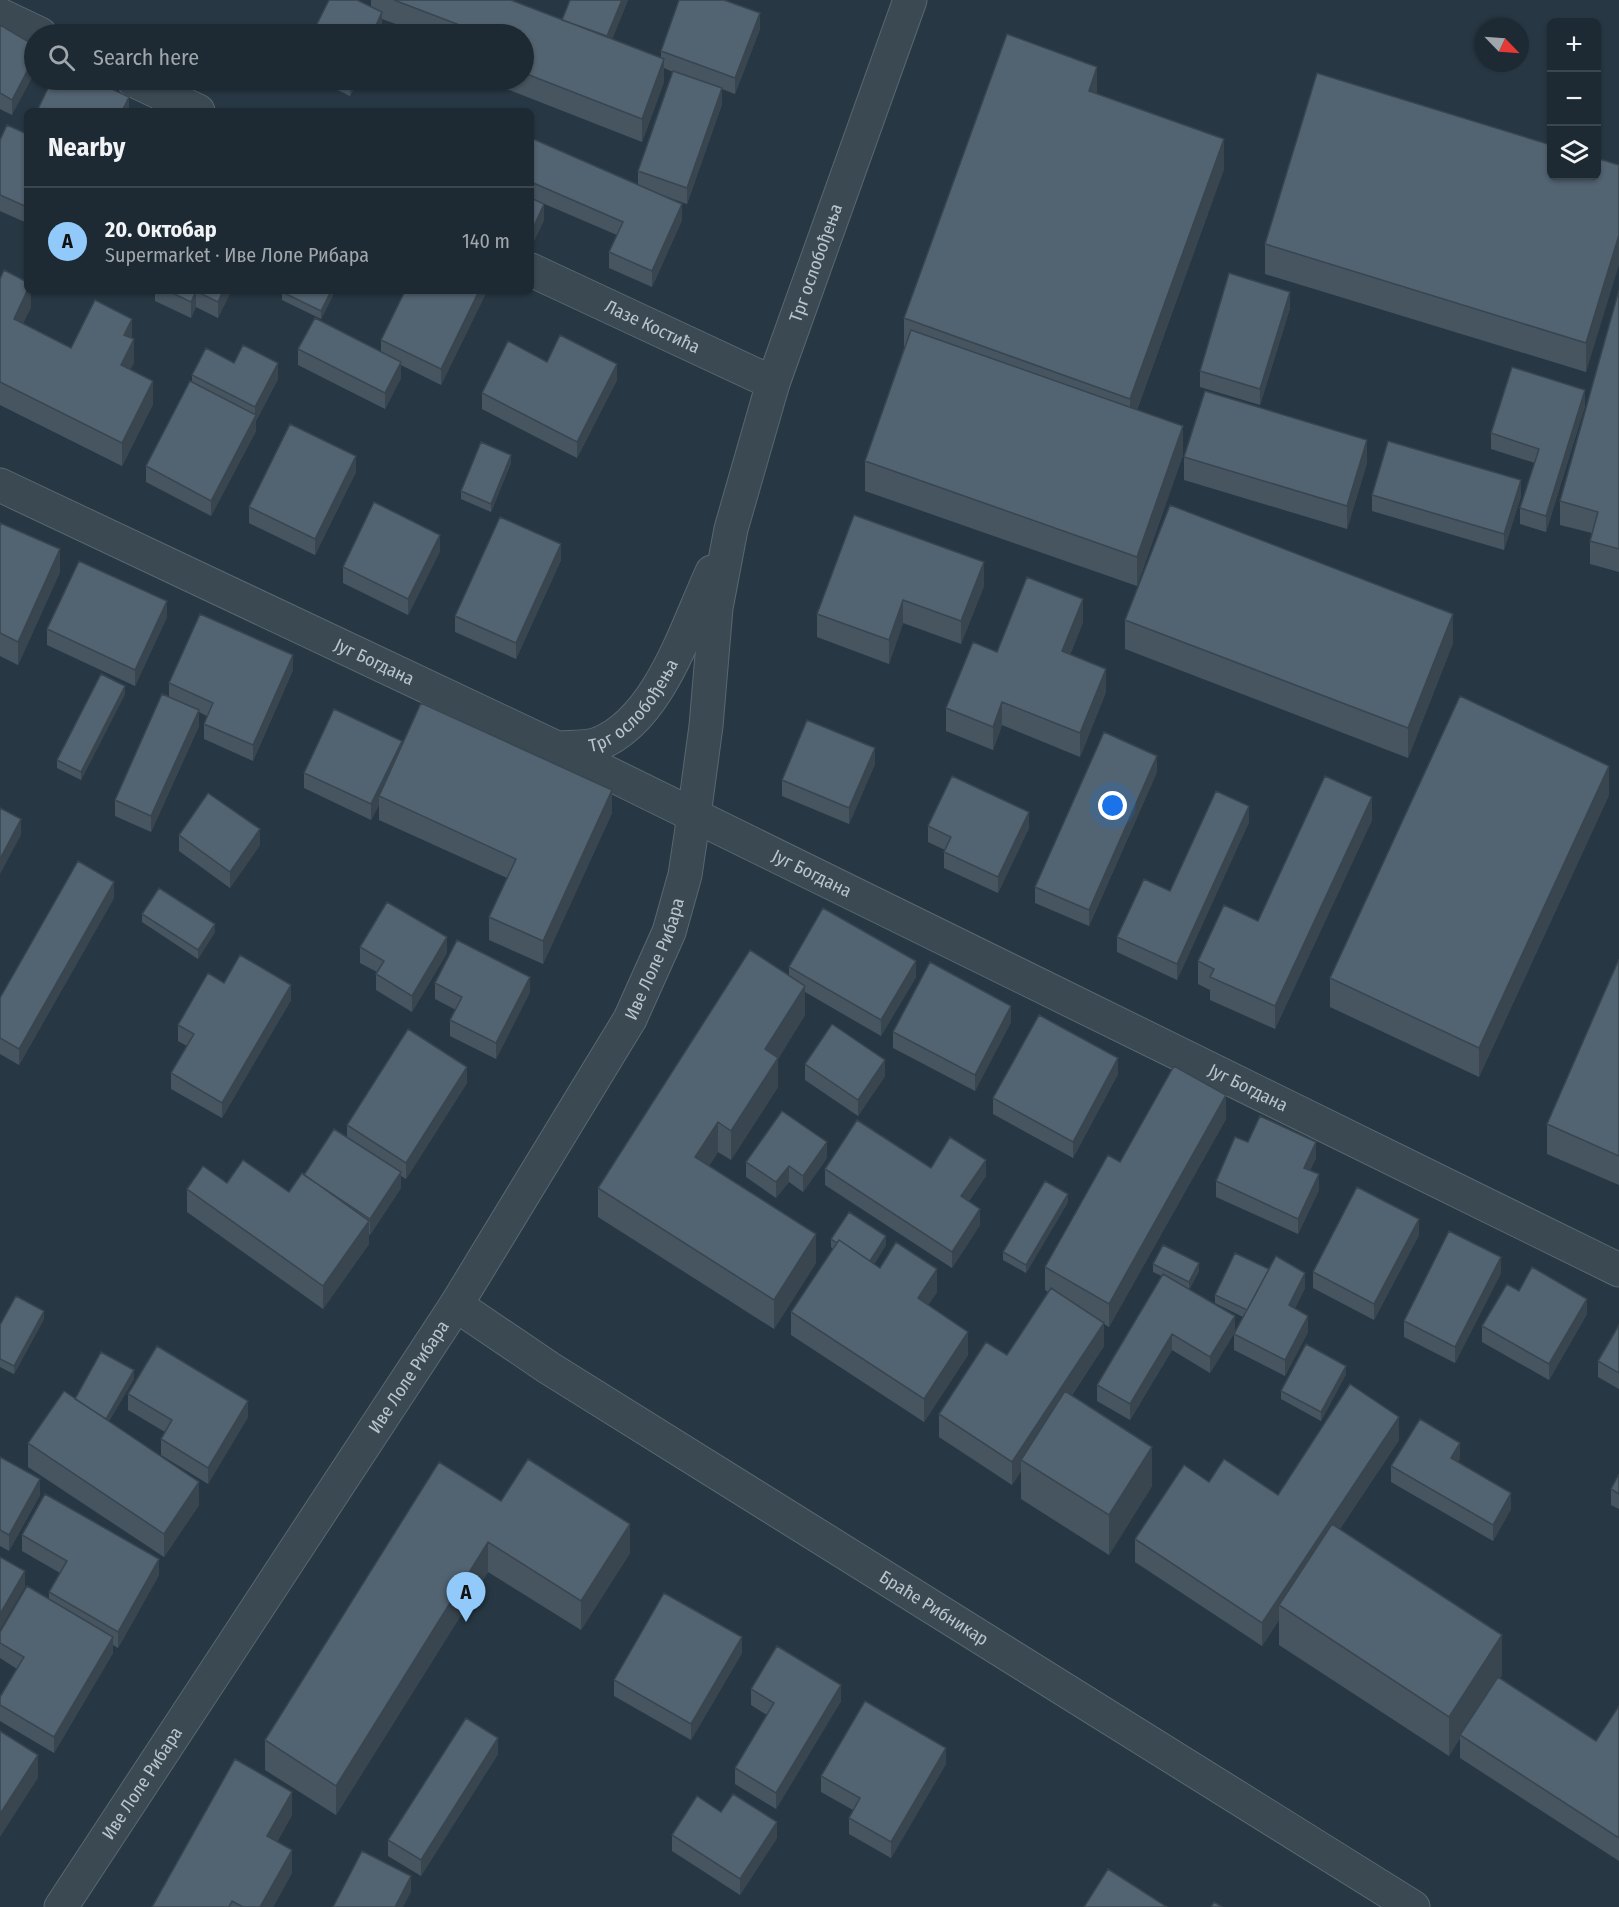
<!DOCTYPE html>
<meta charset="utf-8">
<style>
:root{--surface:#1d2a33;--page:#25323b;--text:#f1f3f6;--muted:#a0a7ac;--line:#3b464e;--accent:#91c9fa}
body{margin:0;font-family:"Fira Sans Condensed",sans-serif;background:var(--page);color:var(--text)}
.controls{position:absolute;right:18px;top:18px;display:grid;overflow:hidden;border-radius:9px;box-shadow:0 2px 4px #0004}
.controls button{width:54px;height:54px;display:grid;place-items:center;padding:0;border:0;border-bottom:2px solid var(--line);background:var(--surface);color:var(--text);font:30px sans-serif}
.compass{position:absolute;left:1475px;top:18px;width:54px;height:54px;border-radius:50%;background:var(--surface);box-shadow:0 2px 4px #0004;rotate:115deg}
.you{position:absolute;left:1113px;top:806px;width:21px;height:21px;margin:-15px;border:4px solid #fff;border-radius:50%;background:#1a73e8;box-shadow:0 0 0 9px #1a73e833}
.badge{display:grid;place-items:center;width:39px;height:39px;border-radius:50%;background:var(--accent);color:#111;font-size:20px;font-weight:700}
.pin{position:absolute;translate:-50% -50px;filter:drop-shadow(0 2px 3px #0008)}
.pin::after{content:'';position:absolute;top:32px;width:21px;height:18px;background:inherit;clip-path:polygon(0 0,100% 0,50% 100%)}
.list{margin:0;padding:0;list-style:none}
h2{display:flex;justify-content:space-between;align-items:center;height:78px;margin:0;padding:0 24px;font-size:26px}
h2 small{font-size:20px;font-weight:400;color:var(--muted)}
.list li{display:grid;grid-template-columns:39px 1fr auto;gap:18px;align-items:center;box-sizing:border-box;height:108px;padding:0 24px;border-top:2px solid var(--line)}
.list b{display:block;font-size:22px;white-space:nowrap}
.list p{margin:0;font-size:20px;white-space:nowrap;color:var(--muted)}
.list em{font-size:20px;font-style:normal;color:var(--muted)}
.icon{flex:none;width:33px;height:33px;fill:none;stroke:currentColor;stroke-width:2;stroke-linecap:round;stroke-linejoin:round}
.map{position:relative;flex:none;width:1619px;height:1907px;overflow:hidden}
.search{position:absolute;background:var(--surface);box-shadow:0 2px 4px #0004;left:24px;top:24px;width:510px;height:66px;display:flex;align-items:center;gap:15px;box-sizing:border-box;padding:0 21px;border-radius:33px;color:var(--muted);font-size:22px}
.panel{position:absolute;background:var(--surface);box-shadow:0 2px 4px #0004;left:24px;top:108px;width:510px;height:186px;border-radius:9px}
.map>svg:first-child{display:block}
</style>
<div class="map">
<svg width="1619" height="1907" viewBox="0 0 1619 1907">
<rect width="100%" height="100%" fill="#273844"/>
<g fill="none" stroke-linecap="round" stroke-linejoin="round">
<defs>
<g id="minor">
<path d="M0 15 40 34"/>
<path d="M133 80 198 111"/>
<path id="s1" d="M531 270 773 383"/>
<path id="s2" d="M0 485 557 748 1619 1270"/>
<path id="s3" d="M557 748C569 747 586 748 598 744 659 720 686 628 712 572"/>
<path id="s4" d="M456 1305 549 1368 1413 1907"/>
<path id="s5" d="M61 1907 456 1305 630 1019 669 932 685 875 694 815 706 726 716 608 731 529 773 383 910 0"/>
</g>
</defs>
<use href="#minor" stroke="#5a6771" stroke-width="35"/>
<use href="#minor" stroke="#3b4953" stroke-width="33"/>
</g>
<path fill="#475561" d="M371 0H511L562 20 570 0H628L612 39 661 58V51L760 29 735 94 722 89V104L687 204 662 195 682 220 652 287 609 268V252L617 235 540 202 544 220 534 241 531 240V138L638 185V171L673 72 664 68V82L642 142 504 88V80H524V34H423L382 19V28L379 34H312L371 7Z
M0 25 34 45 12 115 0 109Z
M317 80H358L350 96Z
M1097 94 1224 169 1137 410 1183 455 1137 586 865 491V461L904 348V318Z
M27 134V223L0 211V140Z
M1596 176 1586 372 1265 274V244Z
M0 279 31 291V307L23 323 71 348 132 339 134 363 130 369 153 404 122 466 0 405Z
M1619 290V572L1590 564V541L1592 533 1560 525V501Z
M155 291H231L218 318 196 307 191 318 155 301Z
M282 291H335L321 319 282 300Z
M485 291V295L441 385 401 365V378L385 409 298 365V349L381 351V340Z
M1290 308 1260 405 1200 387V371Z
M234 363 278 379 256 421V431L211 516 146 482V466L192 382V375Z
M617 380 577 458 482 409V393Z
M1585 406 1546 532 1520 524V508L1535 463 1491 449V433Z
M1184 457 1367 463 1347 529 1184 480Z
M511 463 491 512 461 499V491Z
M356 472 315 555 249 523V507Z
M1372 495 1521 496 1504 550 1372 511Z
M0 523 60 572 18 665 0 656Z
M440 551 408 615 343 583V567Z
M561 560 516 659 455 632V616Z
M984 586 961 644 903 623 889 664 817 637V614Z
M167 617 135 686 47 645V629Z
M1125 620 1453 643 1408 758 1125 649Z
M1083 622 1070 655 1106 692 1080 757 1002 725 993 750 946 731V708L997 652Z
M293 670 253 761 204 739V724L207 716 199 712V726L151 832 115 816V800L169 697V683Z
M125 694 81 780 57 768V760Z
M402 746 612 813 543 964 489 940V917L507 878 379 820V805L371 820 304 788V773Z
M875 764 849 824 782 796V780Z
M1157 772 1089 926 1035 903V887Z
M1609 795 1479 1077 1330 1007V978Z
M1372 820 1275 1029 1210 1000V990L1198 984V961L1258 921Z
M1249 822 1177 980 1117 952V937Z
M928 826 1029 828 998 893 944 868V852L945 850 928 842Z
M179 835 260 845 230 888 179 851Z
M114 898 19 1065 0 1054V998Z
M142 914 215 932 198 959 142 922Z
M360 947 447 953 412 1012 376 990V974L377 972 360 963Z
M1619 959V1185L1547 1154V1124Z
M789 967 916 977 881 1036 805 992V1015L778 1059V1087L731 1160 718 1152 709 1166 816 1263 774 1329 598 1217V1188L789 976Z
M224 983 291 1000 222 1118 171 1089V1073L187 1046 178 1041V1025Z
M435 983 530 992 496 1059 450 1036V1020L456 1010 435 999Z
M1011 1022 975 1091 893 1048V1032Z
M805 1064 885 1076 858 1116 805 1080Z
M1118 1074 1073 1158 993 1114V1098Z
M467 1083 406 1179 401 1176V1188L370 1235 369 1234V1244L323 1309 187 1212V1189L289 1192 304 1175 347 1137V1125Z
M1226 1119 1109 1327 1104 1324V1346L1072 1395 1152 1486 1109 1555 1021 1499V1471L1012 1485 939 1437V1414L1007 1355 1048 1292 1045 1290V1267L1120 1162Z
M1248 1142 1316 1158 1310 1170 1319 1190 1298 1234 1216 1197V1181Z
M827 1158 803 1192 789 1182 776 1198 746 1177V1162Z
M931 1168 986 1176 969 1201 980 1225 952 1268 825 1185V1169Z
M1068 1202 1026 1273 1003 1260V1252Z
M1419 1235 1374 1320 1313 1288V1272Z
M831 1239 886 1245 874 1264 880 1268 937 1292 928 1305 968 1355 924 1422 791 1335V1312L833 1249 831 1247Z
M1153 1264 1199 1271 1189 1290 1235 1332 1210 1373 1172 1350 1130 1420 1097 1401V1385L1162 1276 1153 1272Z
M1501 1273 1455 1363 1404 1337V1321Z
M1305 1288 1295 1308 1308 1332 1285 1376 1234 1350V1334L1243 1317 1215 1303V1295Z
M1519 1291 1587 1314 1549 1380 1482 1342V1326Z
M44 1319 14 1374 0 1367V1325Z
M1619 1325V1389L1598 1377V1361Z
M1346 1374 1321 1421 1281 1399V1391Z
M134 1379 109 1421 199 1505 164 1557 28 1467V1443L75 1399Z
M128 1394 248 1417 208 1484 161 1455V1439L165 1432 128 1410Z
M1399 1440 1340 1529 1502 1675 1500 1678 1596 1741 1619 1706V1861L1460 1758V1738L1449 1756 1279 1645V1620L1262 1646 1135 1562V1539L1209 1482 1278 1495Z
M0 1457 40 1495 9 1551 0 1546Z
M1460 1458 1458 1462 1511 1509 1493 1541 1391 1482V1466Z
M1619 1474V1509L1611 1505V1489Z
M501 1501 630 1553 581 1630 488 1572 336 1815 265 1770V1740Z
M22 1535 159 1575 118 1648 113 1645V1653L54 1753 0 1721V1697L17 1669 0 1658V1632L49 1599V1592L60 1573 22 1551Z
M742 1653 691 1740 614 1696V1680Z
M751 1689 841 1701 776 1809 735 1784V1768L767 1715 751 1705Z
M498 1754 421 1876 388 1856V1840Z
M946 1764 891 1858 849 1834V1818L853 1810 821 1792V1776Z
M721 1812 777 1838 740 1895 672 1851V1835Z
M292 1815 277 1842 292 1873 273 1907H152Z"/>
<path fill="#39454f" d="M622 0H628L607 52V36Z
M382 12V28L379 34H372Z
M760 13V29L735 94V78Z
M34 58V74L12 115V100Z
M664 59V82L642 142V119Z
M1097 67V96L1089 91Z
M350 80H358L350 96Z
M722 88V104L687 204V188Z
M129 97V111H122Z
M1224 139V169L1130 429V399Z
M544 204V220L534 241V226Z
M682 204V220L652 287V271Z
M1619 235V265L1586 372V343Z
M27 291H31V307L14 342V319Z
M196 291V307L191 318V302Z
M223 291H231L218 318V302Z
M331 291H335L321 319V311Z
M479 291H485V295L441 385V369Z
M1290 292V308L1260 405V389Z
M132 319V342L124 335Z
M134 339V363L121 388V365Z
M401 362V378L385 409V393Z
M278 363V379L256 421V431L211 516V501L255 417V407Z
M617 364V380L577 458V442Z
M153 381V404L122 466V443Z
M1585 390V406L1546 532V516Z
M1183 426V455L1137 586V557Z
M1367 440V463L1347 529V506Z
M511 455V463L491 512V504Z
M356 456V472L315 555V539Z
M1521 480V496L1504 550V534Z
M440 535V551L408 615V599Z
M561 544V560L516 659V643Z
M60 549V572L18 665V642Z
M984 562V586L961 644V621Z
M1083 599V622L1062 675V651Z
M903 600V623L889 664V640Z
M167 601V617L135 686V670Z
M1453 614V643L1408 758V728Z
M293 655V670L253 761V745Z
M1106 669V692L1080 757V733Z
M125 686V694L81 780V772Z
M1002 702V725L993 750V727Z
M199 710V726L151 832V816Z
M402 741V757L379 796V805L371 820V804Z
M875 748V764L849 824V808Z
M1157 756V772L1089 926V910Z
M1609 766V795L1479 1077V1048Z
M612 790V813L543 964V941Z
M1372 797V820L1275 1029V1006Z
M1249 806V822L1177 980V964Z
M1029 812V828L998 893V877Z
M21 819V835L0 874V859Z
M260 829V845L230 888V872Z
M114 882V898L19 1065V1049Z
M215 924V932L198 959V950Z
M447 937V953L412 1012V996Z
M916 961V977L881 1036V1020Z
M530 977V992L496 1059V1043Z
M291 985V1000L222 1118V1103Z
M805 986V1015L778 1059V1087L731 1160V1131L765 1049Z
M1011 1006V1022L975 1091V1075Z
M1118 1058V1074L1073 1158V1142Z
M885 1060V1076L858 1116V1100Z
M467 1067V1083L406 1179V1163Z
M1226 1095V1119L1109 1327V1304Z
M718 1122V1152L695 1187V1157Z
M827 1142V1158L803 1192V1176Z
M1316 1142V1158L1304 1184V1168Z
M986 1160V1176L961 1212V1196Z
M789 1166V1182L776 1198V1182Z
M401 1172V1188L370 1235V1219Z
M1319 1174V1190L1298 1234V1219Z
M1068 1194V1202L1026 1273V1265Z
M980 1209V1225L952 1268V1252Z
M1419 1219V1235L1374 1320V1304Z
M369 1221V1244L323 1309V1286Z
M816 1234V1263L774 1329V1300Z
M886 1236V1245L868 1272V1264Z
M1501 1257V1273L1455 1363V1347Z
M1199 1263V1271L1189 1290V1282Z
M937 1269V1292L918 1321V1298Z
M1305 1273V1288L1289 1321V1305Z
M1587 1299V1314L1549 1380V1364Z
M44 1311V1319L14 1374V1366Z
M1235 1316V1332L1210 1373V1357Z
M1308 1316V1332L1285 1376V1360Z
M1104 1323V1346L1026 1463 1021 1460V1471L1012 1485V1462Z
M968 1332V1355L924 1422V1399Z
M1172 1334V1350L1130 1420V1404Z
M1346 1366V1374L1321 1421V1412Z
M134 1370V1379L104 1430V1422Z
M248 1401V1417L208 1484V1468Z
M1399 1417V1440L1286 1610 1279 1605V1620L1262 1646V1623Z
M1460 1443V1458L1451 1474V1458Z
M1152 1447V1486L1109 1555V1515Z
M40 1479V1495L9 1551V1535Z
M199 1482V1505L164 1557V1534Z
M1511 1493V1509L1493 1541V1525Z
M630 1524V1553L581 1630V1601Z
M488 1542V1572L336 1815V1786Z
M159 1559V1575L118 1648V1632Z
M25 1571V1587L0 1630V1614Z
M1502 1635V1675L1462 1736 1460 1735V1738L1449 1756V1717Z
M113 1637V1653L54 1753V1737Z
M742 1637V1653L691 1740V1724Z
M841 1685V1701L776 1809V1793Z
M498 1738V1754L421 1876V1860Z
M946 1748V1764L891 1858V1842Z
M38 1755V1778L0 1837V1814Z
M292 1792V1815L267 1859V1836Z
M777 1822V1838L740 1895V1879Z
M292 1850V1873L273 1907H260Z
M411 1876V1892L403 1907H395Z"/>
<path fill="#526371" stroke="#39454f" stroke-width="1.5" d="M329 0H357L382 12 372 34H312Z
M394 0H511L664 59 642 119 524 73V34H483Z
M570 0H622L607 36 562 20Z
M679 0H724L760 13 735 78 661 51Z
M0 25 34 45V58L12 100 0 93Z
M1007 34 1097 67 1089 91 1224 139 1130 399 904 318Z
M673 71 722 88 687 188 638 171Z
M1317 73 1551 145V176H1596V158L1619 165V235L1586 343 1265 244Z
M52 80H93L129 97 122 111H37Z
M7 125 27 134V207L0 195V140Z
M531 138 682 204 652 271 609 252 623 222 531 182V183Z
M531 198 544 204 534 226 531 224Z
M4 270 27 282V291L14 319 71 348 95 300 132 319 124 335 134 339 121 365 153 381 122 443 0 382V279Z
M1229 273 1290 292 1260 389 1200 371Z
M1619 290V549L1590 541 1598 512 1560 501Z
M168 291H223L218 302 196 291 191 302Z
M282 291H331L321 311 282 292Z
M405 291H479L441 369 381 340Z
M315 318 401 362 385 393 298 349Z
M911 330 1183 426 1137 557 865 461Z
M560 335 617 364 577 442 482 393 508 341 547 362Z
M243 345 278 363 255 407 192 375 206 348 234 363Z
M1512 367 1585 390 1546 516 1520 508 1539 449 1491 433Z
M190 381 256 415 211 501 146 466Z
M1205 391 1367 440 1347 506 1184 457Z
M290 424 356 456 315 539 249 507Z
M1388 441 1521 480 1504 534 1372 495Z
M481 442 511 455 491 504 461 491Z
M374 502 440 535 408 599 343 567Z
M1170 505 1453 614 1408 728 1125 620Z
M854 515 984 562 961 621 903 600 889 640 817 614Z
M500 517 561 544 516 643 455 616Z
M0 523 60 549 18 642 0 633Z
M79 561 167 601 135 670 47 629Z
M1027 577 1083 599 1062 651 1106 669 1080 733 1002 702 993 727 946 708 973 642 997 652Z
M200 614 293 655 253 745 204 724 213 703 169 683Z
M101 674 125 686 81 772 57 760Z
M162 694 199 710 151 816 115 800Z
M1460 696 1609 766 1479 1048 1330 978Z
M421 703 612 790 543 941 489 917 516 859 379 796Z
M334 709 402 741 371 804 304 773Z
M807 720 875 748 849 808 782 780Z
M1104 732 1157 756 1089 910 1035 887Z
M952 776 1029 812 998 877 944 852 951 837 928 826Z
M1325 776 1372 797 1275 1006 1210 977 1214 969 1198 961 1224 905 1258 921Z
M1216 791 1249 806 1177 964 1117 937 1144 879 1170 891Z
M208 793 260 829 230 872 179 835Z
M0 808 21 819 0 859Z
M78 861 114 882 19 1049 0 1038V998Z
M159 888 215 924 198 950 142 914Z
M387 902 447 937 412 996 376 974 384 961 360 947Z
M823 908 916 961 881 1020 789 967Z
M457 940 530 977 496 1043 450 1020 462 997 435 983Z
M750 950 805 986 765 1049 778 1058 731 1131 718 1122 695 1157 816 1234 774 1300 598 1188Z
M240 955 291 985 222 1103 171 1073 194 1034 178 1025 208 973 224 983Z
M1619 959V1156L1547 1124Z
M930 962 1011 1006 975 1075 893 1032Z
M1039 1015 1118 1058 1073 1142 993 1098Z
M832 1024 885 1060 858 1100 805 1064Z
M408 1029 467 1067 406 1163 347 1125Z
M1174 1066 1226 1095 1109 1304 1045 1267 1108 1155 1120 1162Z
M782 1111 827 1142 803 1176 789 1166 776 1182 746 1162Z
M1260 1116 1316 1142 1304 1168 1319 1174 1298 1219 1216 1181 1235 1137 1248 1142Z
M857 1120 931 1168 950 1137 986 1160 961 1196 980 1209 952 1252 825 1169Z
M334 1129 401 1172 370 1219 304 1175Z
M243 1160 289 1192 302 1173 369 1221 323 1286 187 1189 203 1166 227 1183Z
M1045 1181 1068 1194 1026 1265 1003 1252Z
M1357 1187 1419 1219 1374 1304 1313 1272Z
M849 1212 886 1236 870 1261 839 1240 837 1243 831 1239Z
M1449 1231 1501 1257 1455 1347 1404 1321Z
M839 1240 880 1268 896 1242 937 1269 918 1298 968 1332 924 1399 791 1312Z
M1163 1245 1199 1263 1189 1282 1153 1264Z
M1235 1253 1269 1269 1247 1310 1215 1295Z
M1276 1256 1305 1273 1289 1305 1308 1316 1285 1360 1234 1334Z
M1532 1267 1587 1299 1549 1364 1482 1326 1507 1284 1519 1291Z
M1163 1274 1235 1316 1210 1357 1172 1334 1130 1404 1097 1385Z
M1051 1288 1104 1323 1012 1462 939 1414 986 1342 1007 1355Z
M16 1296 44 1311 14 1366 0 1359V1325Z
M1619 1325V1373L1598 1361Z
M1306 1344 1346 1366 1321 1412 1281 1391Z
M157 1346 248 1401 208 1468 161 1439 172 1420 128 1394Z
M101 1352 134 1370 106 1419 75 1399Z
M1350 1384 1399 1417 1262 1623 1135 1539 1184 1465 1209 1482 1224 1459 1278 1495Z
M64 1391 199 1482 164 1534 28 1443Z
M1065 1391 1152 1447 1109 1515 1021 1460Z
M1420 1419 1460 1443 1451 1458 1511 1493 1493 1525 1391 1466Z
M0 1457 40 1479 9 1535 0 1530Z
M528 1459 630 1524 581 1601 488 1542 336 1786 265 1740 439 1462 501 1501Z
M1619 1474V1494L1611 1489Z
M45 1494 159 1559 118 1632 49 1592 67 1561 22 1535Z
M1332 1524 1502 1635 1449 1717 1279 1605Z
M0 1557 25 1571 0 1614Z
M27 1586 113 1637 54 1737 0 1705V1697L24 1657 0 1643V1632Z
M664 1593 742 1637 691 1724 614 1680Z
M777 1646 841 1685 776 1793 735 1768 774 1703 751 1689Z
M1498 1677 1596 1741 1619 1706V1838L1460 1735Z
M865 1701 946 1748 891 1842 849 1818 860 1798 821 1776Z
M466 1718 498 1738 421 1860 388 1840Z
M0 1731 38 1755 0 1814Z
M235 1759 292 1792 267 1836 292 1850 260 1907H243L232 1901 229 1907H152Z
M733 1794 777 1822 740 1879 672 1835 697 1796 721 1812Z
M362 1851 411 1876 395 1907H333Z
M1108 1869 1167 1907H1084Z
M1214 1902 1222 1907H1211Z"/>
<g text-anchor="middle" dominant-baseline="central" stroke-width="4.5" stroke-linejoin="round" paint-order="stroke">
<g font-size="18" fill="#b9c4cd" stroke="#202e39">
<text stroke="none"><textPath href="#s5" startOffset="1838">Трг ослобођења</textPath></text>
<text stroke="none"><textPath href="#s1" startOffset="134">Лазе Костића</textPath></text>
<text stroke="none"><textPath href="#s2" startOffset="414">Југ Богдана</textPath></text>
<text stroke="none"><textPath href="#s3" startOffset="94">Трг ослобођења</textPath></text>
<text stroke="none"><textPath href="#s2" startOffset="900">Југ Богдана</textPath></text>
<text stroke="none"><textPath href="#s5" startOffset="1120">Иве Лоле Рибара</textPath></text>
<text stroke="none"><textPath href="#s2" startOffset="1386">Југ Богдана</textPath></text>
<text stroke="none"><textPath href="#s5" startOffset="634">Иве Лоле Рибара</textPath></text>
<text stroke="none"><textPath href="#s4" startOffset="566">Браће Рибникар</textPath></text>
<text stroke="none"><textPath href="#s5" startOffset="148">Иве Лоле Рибара</textPath></text>
</g>
</g>
</svg>
<div class="controls">
<button>+</button>
<button>−</button>
<button><svg class="icon" aria-label="layers" viewBox="0 0 24 24"><path d="M12 4l9 5-9 5-9-5zM3 14l9 5 9-5"/></svg></button>
</div>
<svg class="compass" viewBox="-18 -18 36 36"><path d="M0-13l5 13h-10z" fill="#e53935"/><path d="M0 13l5-13h-10z" fill="#a0a7ac"/></svg>
<div class="you"></div>
<div class="pin badge" style="left:466px;top:1622px">A</div>
<div class="search"><svg class="icon" aria-label="search" viewBox="0 0 24 24"><circle cx="10" cy="10" r="6"/><path d="M15 15l6 6"/></svg>Search here</div>
<section class="panel">
<h2>Nearby<small></small></h2>
<ul class="list">
<li><span class="badge">A</span><div><b>20. Октобар</b><p>Supermarket · Иве Лоле Рибара</p></div><em>140 m</em></li>
</ul>
</section>
</div>
